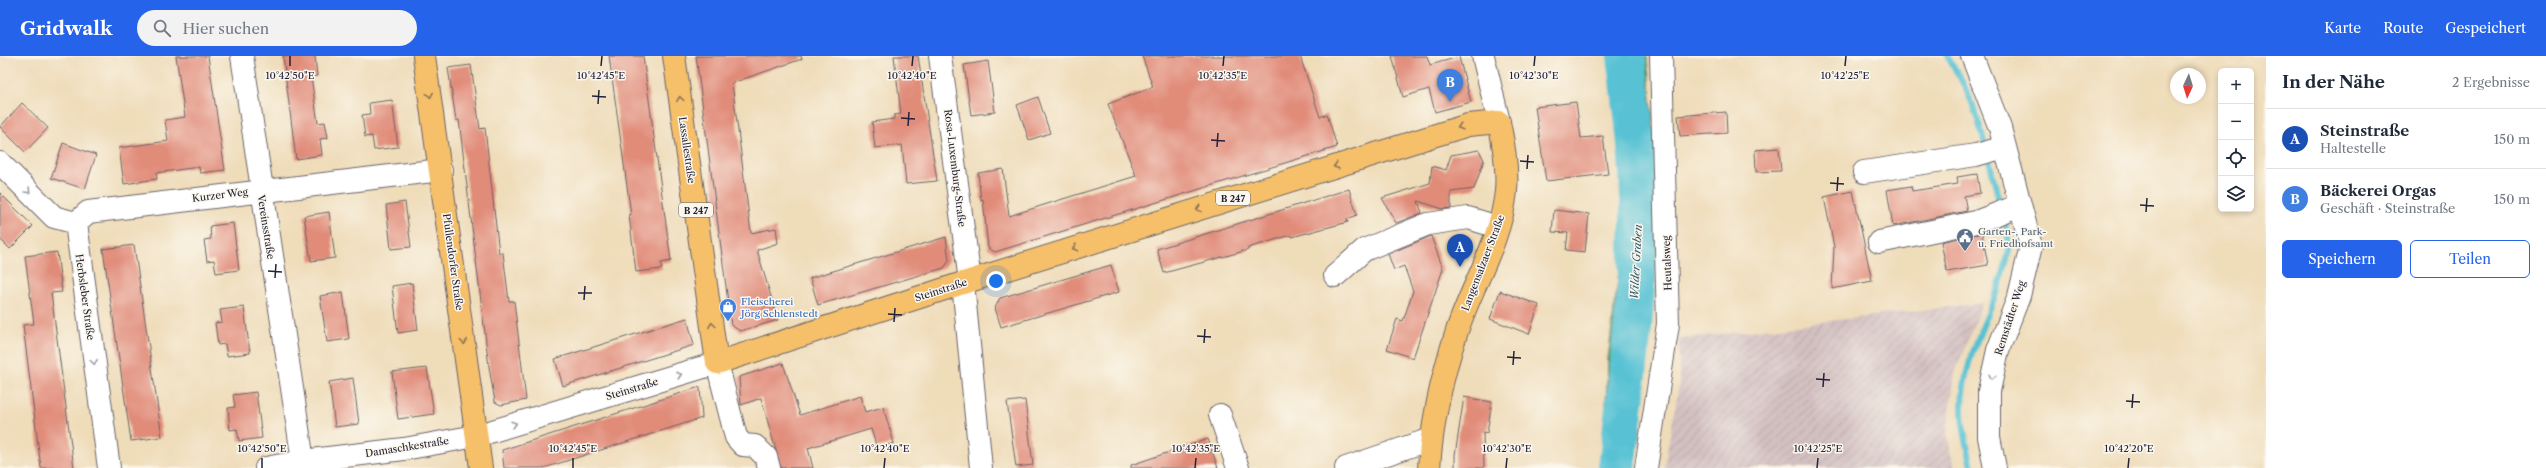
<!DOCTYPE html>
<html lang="de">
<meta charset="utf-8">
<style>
:root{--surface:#fff;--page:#f2f2f3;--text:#1f2937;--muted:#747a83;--line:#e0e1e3;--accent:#2563eb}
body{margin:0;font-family:"Libre Caslon Text",serif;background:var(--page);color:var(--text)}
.controls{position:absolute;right:12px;top:12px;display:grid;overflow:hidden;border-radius:6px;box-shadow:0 2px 6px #0003}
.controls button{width:36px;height:36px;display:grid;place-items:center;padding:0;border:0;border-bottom:1px solid var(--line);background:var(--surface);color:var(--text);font:20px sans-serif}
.compass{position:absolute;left:2170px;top:12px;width:36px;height:36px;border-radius:50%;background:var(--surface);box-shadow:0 2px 6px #0003;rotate:184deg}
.you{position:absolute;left:996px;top:225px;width:14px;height:14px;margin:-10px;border:3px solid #fff;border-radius:50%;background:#1a73e8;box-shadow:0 0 0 6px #1a73e833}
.badge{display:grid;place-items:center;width:26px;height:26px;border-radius:50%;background:var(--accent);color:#fff;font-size:13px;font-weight:700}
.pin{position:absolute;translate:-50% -33px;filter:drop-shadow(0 1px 2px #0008)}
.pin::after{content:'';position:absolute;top:21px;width:14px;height:12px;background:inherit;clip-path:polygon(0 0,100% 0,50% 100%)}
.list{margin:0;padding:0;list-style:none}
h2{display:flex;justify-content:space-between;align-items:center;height:52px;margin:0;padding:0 16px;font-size:17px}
h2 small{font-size:13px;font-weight:400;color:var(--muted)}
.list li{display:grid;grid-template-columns:26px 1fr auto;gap:12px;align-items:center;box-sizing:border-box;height:60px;padding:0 16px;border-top:1px solid var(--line)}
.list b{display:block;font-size:15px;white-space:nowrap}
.list p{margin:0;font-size:13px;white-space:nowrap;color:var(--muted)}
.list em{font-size:13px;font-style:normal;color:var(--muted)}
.actions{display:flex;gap:8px;padding:12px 16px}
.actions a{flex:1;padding:9px 0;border:1px solid var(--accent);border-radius:6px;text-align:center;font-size:14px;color:var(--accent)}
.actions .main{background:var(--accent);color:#fff}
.icon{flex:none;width:22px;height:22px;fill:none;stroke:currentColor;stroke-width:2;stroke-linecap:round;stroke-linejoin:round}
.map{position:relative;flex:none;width:2266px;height:412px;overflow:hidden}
header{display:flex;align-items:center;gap:24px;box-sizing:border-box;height:56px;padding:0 20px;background:var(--accent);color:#fff}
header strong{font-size:19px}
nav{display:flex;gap:22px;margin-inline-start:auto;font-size:14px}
.search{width:280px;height:36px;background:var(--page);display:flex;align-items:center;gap:10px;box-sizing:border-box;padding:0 14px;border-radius:22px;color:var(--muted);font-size:15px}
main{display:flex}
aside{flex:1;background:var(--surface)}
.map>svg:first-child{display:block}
</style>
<header>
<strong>Gridwalk</strong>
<div class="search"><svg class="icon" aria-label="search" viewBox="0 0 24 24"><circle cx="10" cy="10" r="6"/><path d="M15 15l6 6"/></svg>Hier suchen</div>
<nav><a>Karte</a><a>Route</a><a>Gespeichert</a></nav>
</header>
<main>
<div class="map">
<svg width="2266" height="412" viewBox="0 0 2266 412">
<defs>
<pattern id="industrial-furrows" width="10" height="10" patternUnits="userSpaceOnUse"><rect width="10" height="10" fill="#d2bfc0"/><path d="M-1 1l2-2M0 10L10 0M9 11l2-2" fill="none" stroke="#b4a4a6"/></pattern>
<pattern id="forest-firs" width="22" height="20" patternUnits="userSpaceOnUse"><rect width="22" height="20" fill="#62af78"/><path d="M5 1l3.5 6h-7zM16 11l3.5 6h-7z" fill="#508e64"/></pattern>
</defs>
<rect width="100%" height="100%" fill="#fbf7ec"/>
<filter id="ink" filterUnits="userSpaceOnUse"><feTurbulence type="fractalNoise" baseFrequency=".025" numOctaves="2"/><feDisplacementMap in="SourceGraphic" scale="8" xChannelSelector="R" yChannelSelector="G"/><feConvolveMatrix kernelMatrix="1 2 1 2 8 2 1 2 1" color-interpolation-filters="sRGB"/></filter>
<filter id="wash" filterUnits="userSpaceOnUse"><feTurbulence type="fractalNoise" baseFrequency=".012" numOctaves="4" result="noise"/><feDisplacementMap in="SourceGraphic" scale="16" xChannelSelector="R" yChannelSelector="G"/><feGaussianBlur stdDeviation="0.9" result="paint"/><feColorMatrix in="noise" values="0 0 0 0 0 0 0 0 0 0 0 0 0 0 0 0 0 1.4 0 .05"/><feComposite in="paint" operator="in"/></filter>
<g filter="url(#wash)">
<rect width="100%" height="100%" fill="#efdcb9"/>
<path fill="url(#industrial-furrows)" d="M1982 247 1955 317 1947 377 1954 412H1664L1679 330V283Z"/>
<path fill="url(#forest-firs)" stroke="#42685a" d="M1615 0H1647L1656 97 1655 225 1634 412H1603L1608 302 1627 152 1622 64Z"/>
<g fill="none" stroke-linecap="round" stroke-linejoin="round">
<path stroke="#58c2d4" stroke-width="6" d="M1947 0C1978 45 1986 93 1999 145 2003 160 2011 182 2008 198 1997 252 1961 299 1962 355 1962 374 1969 394 1972 412"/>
<path stroke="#58c2d4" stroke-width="38" d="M1617 412C1627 326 1639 239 1639 151 1639 101 1632 50 1626 0"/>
</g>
<g id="blocks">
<path fill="#e18b79" d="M176 0H208L225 114 200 117 199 111 156 117 157 123 124 128 119 92 168 85 165 64 185 61Z
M283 0H315L317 20 311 21 318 67 325 66 328 82 320 83 322 99 296 103Z
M609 0H643L671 205 661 207 662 213 636 216 629 159H631Z
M696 0H801L802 3 732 27 751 177 776 172 778 187 757 194 778 264 740 275 731 269Z
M894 0H918L937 125 906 128 902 89 875 92 872 66 894 63V59L901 58Z
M1142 0H1300L1320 61 1327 58 1337 91 995 196 988 192 983 143 981 144 978 117 1003 113 1009 160 1136 120 1108 48 1153 31Z
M1392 0H1427L1430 9 1459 1 1471 46 1435 56 1429 33 1403 41Z
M988 5 995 56 971 59 964 9Z
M471 9 480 73 485 72 499 197H503L509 245H514L526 344 501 349 495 346 489 311 459 64H456L448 12Z
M1038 41 1050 77 1029 84 1017 49Z
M392 44 398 91 374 94 372 80 365 81 362 59 370 58 369 47Z
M1576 46 1581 82 1603 80 1608 118 1546 125 1535 51Z
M22 47 48 72 25 96 0 71Z
M1726 56 1727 77 1680 80 1678 60Z
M63 87 96 99 85 133 51 122Z
M1779 92 1781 115 1756 116 1755 94Z
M1479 94 1484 104 1474 133 1451 136V152L1443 153 1418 145 1422 157 1396 167 1382 142 1430 127 1432 110 1446 114 1451 99Z
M1977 118 1980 137 1964 140 1967 155 1893 170 1887 134 1911 130 1912 135 1958 128 1957 121Z
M1349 133 1357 159 1347 163 1348 166 1292 181 1291 179 1248 192V194L1164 217 1157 193Z
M1853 135 1872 225 1832 233 1834 191 1824 141Z
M0 137 33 170 10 193 0 183Z
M405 146 411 191 391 193 386 149Z
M1554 154 1589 158 1585 196 1566 194 1568 177 1552 176Z
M329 156 335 202 311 205 304 160Z
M233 167 239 214 216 217 214 204 207 205 204 184 211 183 210 170Z
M1982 177 1988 209 1947 216 1941 186Z
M1431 180 1443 213 1413 302 1387 293 1397 263 1403 265 1413 235 1404 210 1394 214 1388 198Z
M946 181 949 205 944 212 818 249 810 222Z
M134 189 162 381 131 385 103 193Z
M57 196 62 236 51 237 74 412H41L23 269 34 268 25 200Z
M1111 209 1119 236 1001 271 995 252 1000 242Z
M412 227 418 274 398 277 392 230Z
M1500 235 1539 249 1529 278 1490 263Z
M343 236 349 283 327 286 320 240Z
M244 251 250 297 227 300 225 288 218 289 215 267 222 266 220 254Z
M687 262 694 289 563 330 555 303Z
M783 307 800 359 860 340 865 356 883 351 894 387 877 392 871 373 808 392 813 412H781L761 342 741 349 739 321Z
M427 312 434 358 398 363 392 316Z
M353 322 359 368 335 371 329 326Z
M700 331 702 362 544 412H504L502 394Z
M256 336 262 382 239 385 237 373 230 374 228 352 235 351 233 339Z
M1464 341 1492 346 1487 377 1483 376 1484 412H1455V399Z
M1025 344 1033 409 1016 411 1007 346Z
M1208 383 1218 412H1131V409Z"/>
</g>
</g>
<g filter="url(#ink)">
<use href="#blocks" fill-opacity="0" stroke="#6a6367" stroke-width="1"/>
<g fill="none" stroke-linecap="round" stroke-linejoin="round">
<defs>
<path id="minor" d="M242 0 304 412
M940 0 970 225
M1483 0 1499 66
M1972 0 2000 72 2031 190 2019 240 1998 294 1989 335V381L1995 412
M0 107 54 161 76 167 109 412
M1864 116 1976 99 2005 91
M76 167 88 156 441 114
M1879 186 1976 166 2020 149
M1335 220 1364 194 1428 168 1468 162 1498 171
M963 227 981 412
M1220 359 1238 412
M266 412 303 405 404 393 476 380 717 307 736 381 743 389 755 390 766 401 769 412
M1346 412 1431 383
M1646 412 1668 268 1661 0"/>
<path id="major" d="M424 0 481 412
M674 0 717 307 963 227 1468 69 1499 66C1504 89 1508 112 1506 135 1501 185 1472 229 1457 275 1442 320 1432 365 1429 412"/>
</defs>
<use href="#minor" stroke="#6a6367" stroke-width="24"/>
<use href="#major" stroke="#6a6367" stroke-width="24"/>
<use href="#minor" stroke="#fff" stroke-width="22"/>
<use href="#major" stroke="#f6c06b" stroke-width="22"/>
</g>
<defs><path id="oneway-chevron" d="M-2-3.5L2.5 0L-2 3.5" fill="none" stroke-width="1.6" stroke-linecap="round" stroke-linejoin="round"/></defs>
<g stroke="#8c7153">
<use href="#oneway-chevron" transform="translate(430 39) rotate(82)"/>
<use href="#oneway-chevron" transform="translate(680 43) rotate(-98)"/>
<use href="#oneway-chevron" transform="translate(1460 71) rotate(163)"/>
<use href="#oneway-chevron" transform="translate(1336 110) rotate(163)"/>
<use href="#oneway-chevron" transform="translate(1199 153) rotate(163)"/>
<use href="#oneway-chevron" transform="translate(1075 192) rotate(163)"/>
<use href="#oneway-chevron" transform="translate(712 269) rotate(-98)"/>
<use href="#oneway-chevron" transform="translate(464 286) rotate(82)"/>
</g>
<g stroke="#9c9ca7">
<use href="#oneway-chevron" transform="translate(28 135) rotate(45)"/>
<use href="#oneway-chevron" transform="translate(94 306) rotate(82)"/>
<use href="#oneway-chevron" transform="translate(679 319) rotate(-17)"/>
<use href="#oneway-chevron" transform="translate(1992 321) rotate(103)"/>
<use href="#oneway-chevron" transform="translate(514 368) rotate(-17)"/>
</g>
</g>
<path fill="none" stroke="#22223b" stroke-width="1.5" d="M290 10V0M601 10 602 0M912 10 913 0M1223 10 1224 0M1534 10 1535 0M1845 10 1846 0M592 40 606 41M598 48 599 34M901 62 915 63M908 70 909 56M1211 84 1225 85M1217 91 1218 77M1520 105 1534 106M1527 113 1528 99M1830 127 1844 128M1837 135 1838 121M2140 149 2154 150M2146 156 2147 142M268 215 282 216M275 222 276 208M578 237H592M584 244 585 230M888 258 902 259M894 266 895 252M1197 280 1211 281M1204 287 1205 273M1507 301 1521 302M1513 309 1514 295M1816 323 1830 324M1823 331 1824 317M2126 345 2140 346M2132 352 2133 338M262 412V402M573 412V402M884 412 885 402M1195 412 1196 402M1506 412 1507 402M1817 412 1818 402M2128 412 2129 402"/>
<defs>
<symbol id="civic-pin" viewBox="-11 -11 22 30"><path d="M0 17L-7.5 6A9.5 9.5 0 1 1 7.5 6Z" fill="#5c6f8a" stroke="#fbf7ec"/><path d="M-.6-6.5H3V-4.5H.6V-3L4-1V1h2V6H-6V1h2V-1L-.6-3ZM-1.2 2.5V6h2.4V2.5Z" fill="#fff"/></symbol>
<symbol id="shop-pin" viewBox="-11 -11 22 30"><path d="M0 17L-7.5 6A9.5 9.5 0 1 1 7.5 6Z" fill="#3f7fe0" stroke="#fbf7ec"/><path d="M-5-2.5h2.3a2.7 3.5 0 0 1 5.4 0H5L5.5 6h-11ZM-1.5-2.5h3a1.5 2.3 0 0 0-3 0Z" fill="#fff"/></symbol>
</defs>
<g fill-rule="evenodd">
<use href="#civic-pin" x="1955" y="171" width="20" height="27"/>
<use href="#shop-pin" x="718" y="241" width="20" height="27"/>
</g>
<g text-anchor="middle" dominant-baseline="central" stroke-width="3" stroke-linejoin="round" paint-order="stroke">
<g fill="#fbf7ec" stroke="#636270" stroke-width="1">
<rect x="1216" y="135" width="34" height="14" rx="3"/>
<rect x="679" y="147" width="34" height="14" rx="3"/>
</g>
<g font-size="9" font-weight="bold" fill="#22223b">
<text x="1233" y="142">B 247</text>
<text x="696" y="154">B 247</text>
</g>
<g font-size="10" fill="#22223b" stroke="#fbf7ec">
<text transform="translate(687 94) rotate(82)">Lassallestraße</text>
<text transform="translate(955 112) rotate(83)">Rosa-Luxemburg-Straße</text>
<text transform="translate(220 139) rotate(-7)">Kurzer Weg</text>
<text transform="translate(266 171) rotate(81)">Vereinsstraße</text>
<text transform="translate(453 206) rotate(82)">Pfullendorfer Straße</text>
<text transform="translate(1483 207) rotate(-69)">Langensalzaer Straße</text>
<text transform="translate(1667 207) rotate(-92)">Heutalsweg</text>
<text transform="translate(941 234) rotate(-18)">Steinstraße</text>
<text transform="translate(85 241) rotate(82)">Herbsleber Straße</text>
<text transform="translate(2010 262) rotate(-72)">Remstädter Weg</text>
<text transform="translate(632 333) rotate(-17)">Steinstraße</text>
<text transform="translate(407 391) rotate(-9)">Damaschkestraße</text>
</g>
<g font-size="10" fill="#4e5e75" stroke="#fbf7ec" text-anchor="start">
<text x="1978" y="175">Garten-, Park-<tspan x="1978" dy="12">u. Friedhofsamt</tspan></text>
</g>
<g font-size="10" fill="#366cbe" stroke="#fbf7ec" text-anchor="start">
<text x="741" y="245">Fleischerei<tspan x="741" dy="12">Jörg Schlenstedt</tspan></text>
</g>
<g font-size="11" font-style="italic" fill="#355a71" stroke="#fbf7ec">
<text transform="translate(1636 206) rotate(-87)">Wilder Graben</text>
</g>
</g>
<g font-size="10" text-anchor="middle" fill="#22223b" stroke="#fbf7ec" stroke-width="3" stroke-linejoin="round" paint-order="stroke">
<text x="290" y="23">10°42'50"E</text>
<text x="601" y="23">10°42'45"E</text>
<text x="912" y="23">10°42'40"E</text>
<text x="1223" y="23">10°42'35"E</text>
<text x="1534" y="23">10°42'30"E</text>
<text x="1845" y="23">10°42'25"E</text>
<text x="262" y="396">10°42'50"E</text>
<text x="573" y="396">10°42'45"E</text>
<text x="885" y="396">10°42'40"E</text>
<text x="1196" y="396">10°42'35"E</text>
<text x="1507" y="396">10°42'30"E</text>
<text x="1818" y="396">10°42'25"E</text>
<text x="2129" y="396">10°42'20"E</text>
</g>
</svg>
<div class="controls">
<button>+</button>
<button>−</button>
<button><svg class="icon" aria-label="locate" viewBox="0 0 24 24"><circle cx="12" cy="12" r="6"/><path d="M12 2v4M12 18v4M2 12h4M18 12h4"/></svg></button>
<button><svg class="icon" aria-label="layers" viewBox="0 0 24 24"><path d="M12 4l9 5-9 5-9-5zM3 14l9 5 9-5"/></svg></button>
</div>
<svg class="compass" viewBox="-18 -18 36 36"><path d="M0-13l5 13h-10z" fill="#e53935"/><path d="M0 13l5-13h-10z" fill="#747a83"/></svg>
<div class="you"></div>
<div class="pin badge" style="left:1460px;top:211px;background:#1a4fb4">A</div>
<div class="pin badge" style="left:1450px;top:46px;background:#3f7fe0">B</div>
</div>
<aside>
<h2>In der Nähe<small>2 Ergebnisse</small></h2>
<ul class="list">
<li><span class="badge" style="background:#1a4fb4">A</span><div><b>Steinstraße</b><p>Haltestelle</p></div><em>150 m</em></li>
<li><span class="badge" style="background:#3f7fe0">B</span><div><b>Bäckerei Orgas</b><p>Geschäft · Steinstraße</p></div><em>150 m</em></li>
</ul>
<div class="actions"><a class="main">Speichern</a><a>Teilen</a></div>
</aside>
</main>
